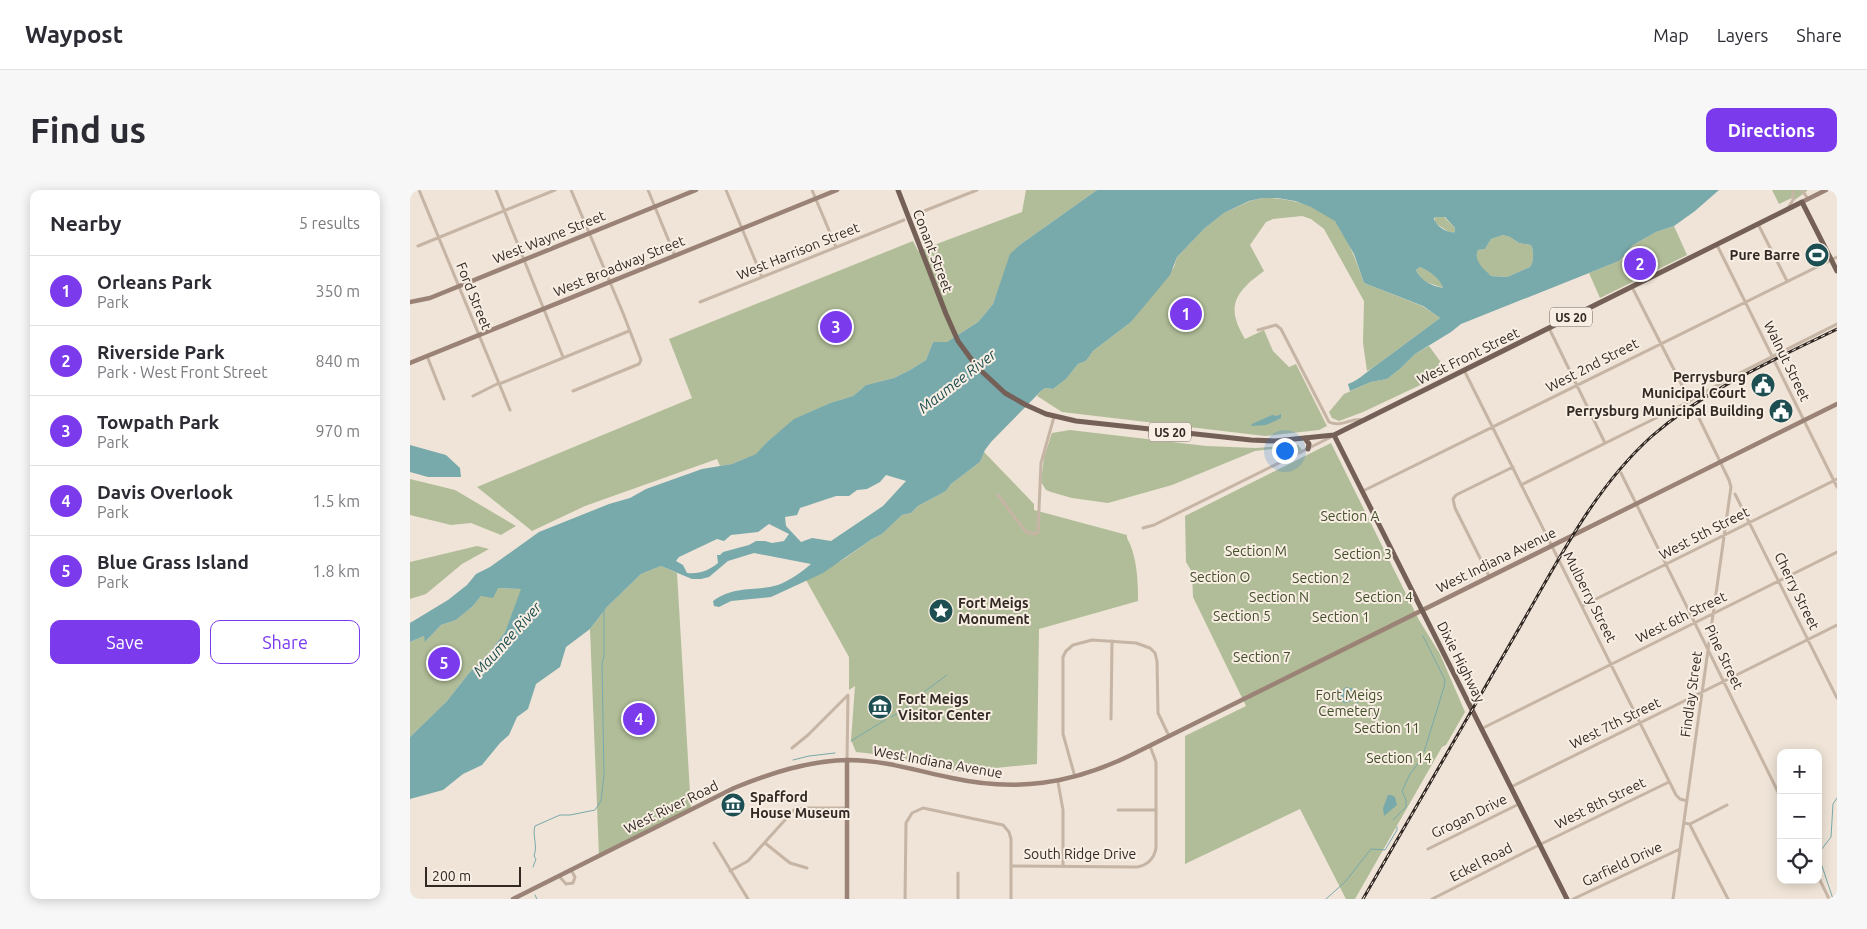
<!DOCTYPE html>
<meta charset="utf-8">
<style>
:root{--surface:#fff;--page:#f7f7f7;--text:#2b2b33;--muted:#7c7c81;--line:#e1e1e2;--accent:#7c3aed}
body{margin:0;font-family:Ubuntu,sans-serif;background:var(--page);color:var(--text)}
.controls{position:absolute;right:15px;bottom:15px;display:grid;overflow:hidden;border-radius:10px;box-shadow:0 2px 12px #0003}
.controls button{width:45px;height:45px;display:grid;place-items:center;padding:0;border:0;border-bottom:1px solid var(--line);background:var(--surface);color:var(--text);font:25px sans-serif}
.scale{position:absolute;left:15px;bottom:12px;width:96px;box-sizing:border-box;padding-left:5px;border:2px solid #322925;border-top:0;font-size:14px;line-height:18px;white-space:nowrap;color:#322925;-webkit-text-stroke:4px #f8eee3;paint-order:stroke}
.you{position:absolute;left:874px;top:260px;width:18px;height:18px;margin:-12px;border:4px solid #fff;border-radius:50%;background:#1a73e8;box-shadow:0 0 0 8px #1a73e833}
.badge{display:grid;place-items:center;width:32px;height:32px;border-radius:50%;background:var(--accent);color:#fff;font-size:16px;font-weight:700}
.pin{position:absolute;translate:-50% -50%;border:2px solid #fff;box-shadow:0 1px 5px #0006}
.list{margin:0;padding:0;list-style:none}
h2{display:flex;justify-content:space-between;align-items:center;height:65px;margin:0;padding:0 20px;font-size:21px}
h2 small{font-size:16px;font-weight:400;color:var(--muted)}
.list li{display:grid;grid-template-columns:32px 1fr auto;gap:15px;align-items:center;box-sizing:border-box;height:70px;padding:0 20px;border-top:1px solid var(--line)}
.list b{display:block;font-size:19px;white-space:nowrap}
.list p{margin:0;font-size:16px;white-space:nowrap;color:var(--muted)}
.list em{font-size:16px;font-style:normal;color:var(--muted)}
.actions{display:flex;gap:10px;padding:15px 20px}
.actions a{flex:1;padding:11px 0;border:1px solid var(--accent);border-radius:10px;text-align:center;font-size:18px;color:var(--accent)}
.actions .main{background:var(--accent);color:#fff}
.icon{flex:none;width:28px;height:28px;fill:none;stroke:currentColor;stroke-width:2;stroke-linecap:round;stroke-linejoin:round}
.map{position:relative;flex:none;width:1427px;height:709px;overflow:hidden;border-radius:10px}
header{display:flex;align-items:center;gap:30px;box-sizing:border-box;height:70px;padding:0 25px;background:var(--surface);border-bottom:1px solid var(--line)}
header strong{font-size:24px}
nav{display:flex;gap:28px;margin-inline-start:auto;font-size:18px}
.intro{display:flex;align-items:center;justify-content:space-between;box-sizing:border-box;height:120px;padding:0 30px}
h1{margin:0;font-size:35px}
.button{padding:12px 22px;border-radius:10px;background:var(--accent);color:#fff;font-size:18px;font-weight:700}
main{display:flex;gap:30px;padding:0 30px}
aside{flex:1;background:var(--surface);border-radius:10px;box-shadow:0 2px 12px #0003}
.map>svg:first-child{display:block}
</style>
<header>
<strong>Waypost</strong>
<nav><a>Map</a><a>Layers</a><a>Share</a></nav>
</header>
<div class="intro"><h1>Find us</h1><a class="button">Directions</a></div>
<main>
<aside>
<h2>Nearby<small>5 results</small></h2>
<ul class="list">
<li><span class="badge">1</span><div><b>Orleans Park</b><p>Park</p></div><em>350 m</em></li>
<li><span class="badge">2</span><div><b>Riverside Park</b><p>Park · West Front Street</p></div><em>840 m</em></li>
<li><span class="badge">3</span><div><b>Towpath Park</b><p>Park</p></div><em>970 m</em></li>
<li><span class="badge">4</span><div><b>Davis Overlook</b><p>Park</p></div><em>1.5 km</em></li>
<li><span class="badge">5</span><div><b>Blue Grass Island</b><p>Park</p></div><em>1.8 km</em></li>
</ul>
<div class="actions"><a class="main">Save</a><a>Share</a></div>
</aside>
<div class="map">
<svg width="1427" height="709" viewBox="0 0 1427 709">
<rect width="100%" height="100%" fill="#efe4d7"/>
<path fill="#b1bd98" d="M616 0H687L611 54 601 64 583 114 568 132 537 152H523L516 170 500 180 484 188 456 195 443 206 420 213 385 229 357 252 347 264 322 274 310 276 307 269 175 316 122 341 67 297 282 208 259 149 503 51 508 61 612 22Z
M1362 0H1397V1L1386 9 1384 10V7L1369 14Z
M852 8C875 7 906 15 924 30 935 39 949 79 954 93L1012 116 1030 128 968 174 957 181 953 153 954 111 914 39 901 29 892 26 863 29 856 32 840 55 854 81C848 86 841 90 836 96 818 114 824 130 835 149L854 140 863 161 879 177 886 174 917 236 909 240 855 246 652 222 627 206 631 201 635 198 643 199 656 189 668 174 676 171 683 161 721 132 764 77 767 67 795 38 814 23 840 11Z
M1025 27H1034L1045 38V42H1039L1025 33Z
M1264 36 1277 65 1190 108 1179 83 1209 71 1223 55 1246 42Z
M1093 45 1100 47 1109 53 1121 55C1124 60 1124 72 1120 77L1097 87 1081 86C1073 80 1063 71 1068 60L1075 59 1081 49Z
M1010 77C1019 81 1031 88 1033 98L1016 92 1011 88 1006 80Z
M1019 156 1038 182 953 222 929 231 922 228 919 222 934 204 961 192 977 189 991 178 1005 164Z
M660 240 796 256 846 258 888 255 892 260 874 269 869 258 845 261 762 295 698 313 662 308 641 302 636 300 631 292 634 267 642 243Z
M921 253 1009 430 1030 464 1055 522 1036 555 1032 557 945 709H936L890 619 775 674V546L836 516 783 407 782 382 776 372 775 326Z
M574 262 624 314V320L717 345V348C727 365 728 391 728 411L629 439 627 574 545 582 483 566 446 562 441 550 445 496 439 500V467L396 390 434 369 462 349 472 344 492 325 501 323 508 316 536 301 541 294 570 272Z
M0 289 45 300 106 336 91 345 61 333 41 335 0 325Z
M67 356 79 359 52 374 16 404 0 409V372Z
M251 376 267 383 281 620 189 666 180 439 197 417 231 384Z
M88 398 112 399 95 442 79 463 59 483 37 511 0 547V452L14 446 16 451 31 435 46 430 63 416 71 406Z"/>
<path fill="#78a9ab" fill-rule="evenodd" d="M687 0H1309L1285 21 1264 36 1246 42 1223 55 1209 71 1051 134 1041 142 1005 164 991 178 977 189 961 192 940 201 938 194C950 190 958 180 968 174L1030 128 1013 116 954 93 944 64 925 31 901 17 885 11 867 8H852L839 11 814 23 795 38 767 67 760 85 721 132 683 161 676 171 668 174 656 189 643 199 635 198 631 201 581 252 575 260 570 272 541 294 536 301 508 316 501 323 492 325 472 344 462 349 413 383 361 407 321 411 309 417 304 416 303 411C326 395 343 402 368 395 379 391 393 381 401 374L344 363 318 371 299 387 291 389H282L251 376 231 384 197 417 180 439 156 457 150 477 126 494 118 519 107 527 99 545 90 553 72 575 53 584 33 600 0 609V547L37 511 59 483 79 463 95 442 111 399 88 398 83 408 71 406 63 416 46 430 31 435 15 452 14 446 0 452V433L38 410 57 395 66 384 80 377 129 342 199 314 220 308 236 299 292 279 322 274 346 264 357 252 384 229 420 213 443 206 456 195 484 188 500 180 516 170 523 152H537L568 132 583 114 600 64 611 54ZM1025 27H1035L1045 38V42C1038 44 1026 36 1024 29ZM1093 45 1100 47 1109 53 1121 55C1124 60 1124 72 1120 77L1097 87 1081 86C1074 79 1063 71 1068 60L1075 59 1081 49ZM1010 77C1019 81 1030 88 1033 98 1022 96 1011 91 1006 80ZM476 285 496 291 473 316 421 351 402 348 391 352 376 336 375 327 387 325 390 318 426 306H439L447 300 457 299 470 292ZM359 334 379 344 374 351 362 353 355 351H346L339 355 313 362 310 365H307L308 373C298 381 290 384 277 383L273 375 266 371 269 367 307 349 314 351 321 345 348 342Z
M871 224V228L856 235 841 236 842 234 862 225 867 226Z
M0 255 36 265 50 278 51 287H18L0 282Z
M936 497 944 499 948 506V514L944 510 935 513 930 511 929 503Z
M978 605H981L985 607 987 615 974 626 973 618Z"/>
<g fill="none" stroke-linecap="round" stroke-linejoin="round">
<path stroke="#78a9ab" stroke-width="1" d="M1013 446 1035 490 1034 497 1014 562
M481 527 495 519 503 510 537 485
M441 551 475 530
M383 570 399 566 425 563
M983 630 996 617V610L992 601 1000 584 1012 568
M123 677 126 669 124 666C128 655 122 646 125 636L150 625H160L185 620 191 611 194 585 192 473 194 466V420
M125 705 127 709
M916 709 935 692 961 659 975 660 987 640V637
M1423 709 1408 664 1421 647 1423 614 1427 608"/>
<path stroke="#c6b4a4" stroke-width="3" d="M9 0 100 220
M86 0 153 167
M161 0 213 123 231 170 229 174 163 201
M238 0 265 66
M316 0 352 87
M402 0 426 57
M1392 0 1398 9
M1378 18 1383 10V0
M504 25 567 0
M1348 34 1377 91
M1307 55 1427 297
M8 56 145 0
M1222 97 1280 211
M290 112 494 30
M1139 138 1195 253
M848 140 866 135 871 139 919 232C932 238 941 227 954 230
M17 166 34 209
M1054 180 1266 605 1270 609 1277 611
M89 194 219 141
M63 206 89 193
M1211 283 1371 608
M1111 295 1276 213 1320 188 1427 134
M953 301 1427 67
M1325 304 1427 508
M588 305 616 342 625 344 628 342 631 273 644 227
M733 338 744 335 921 247
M1079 386 1045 318 1043 309 1046 305 1103 277
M1172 416 1427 289
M701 529 702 451
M1071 539 1427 362
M382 558 398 545 438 505 437 570
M665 587 653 544V467L656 461 663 455 682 450 726 453 740 458 745 463 747 471 748 523 759 546
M648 592 653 620V676
M1101 597 1427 435
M708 620H746
M1274 633 1280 634 1281 637 1318 709
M1280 634 1317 615
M304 653 338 709
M355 653 380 673 397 678
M1018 659 1109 614
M601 676 727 677C738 675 744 669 746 658V572L740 556
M320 681 338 671 384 620 396 618H437
M149 686 156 694 163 693 165 687 161 680
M1408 686 1419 709
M495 709 496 633 502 623 513 618 593 635 599 642 601 649V709
M548 709V683
M1022 709 1129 655 1259 592
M1163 709 1270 659
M1263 709 1321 297 1319 290 1286 222"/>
<path stroke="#9a8376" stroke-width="4.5" d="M1392 12 1416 0
M0 112 20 108 286 0
M0 173 427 0
M103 709 324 598C361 583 397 571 438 570 473 570 508 581 542 588 606 602 661 594 719 566L1427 214
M437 709V570"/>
<path stroke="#746057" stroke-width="5" d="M488 0 536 124 548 151 567 177 595 203 616 215 636 224 666 231 841 250 865 251 924 245 1392 12 1427 81
M924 245 1157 709
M895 248 899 254 898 259"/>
<defs>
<path id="rail" d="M953 709C1003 622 1054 535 1104 447 1145 377 1181 301 1242 246 1296 199 1364 170 1427 139"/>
</defs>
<use href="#rail" stroke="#322925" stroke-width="3"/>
<use href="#rail" stroke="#f8eee3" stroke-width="1" stroke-dasharray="4" stroke-linecap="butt"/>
</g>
<defs>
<symbol id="stadium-disc" viewBox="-11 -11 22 22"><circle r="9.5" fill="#1d4e51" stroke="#f8eee3"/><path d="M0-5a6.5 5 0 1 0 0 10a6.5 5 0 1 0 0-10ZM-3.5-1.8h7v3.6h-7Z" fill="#fff"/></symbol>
<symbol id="civic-disc" viewBox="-11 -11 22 22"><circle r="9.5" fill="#1d4e51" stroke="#f8eee3"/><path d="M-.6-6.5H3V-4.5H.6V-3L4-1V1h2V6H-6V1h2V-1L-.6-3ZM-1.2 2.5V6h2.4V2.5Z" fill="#fff"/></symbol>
<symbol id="sight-disc" viewBox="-11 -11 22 22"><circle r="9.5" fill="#1d4e51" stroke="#f8eee3"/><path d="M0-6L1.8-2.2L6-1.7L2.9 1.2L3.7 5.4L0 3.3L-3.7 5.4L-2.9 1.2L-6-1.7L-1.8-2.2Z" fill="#fff"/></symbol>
<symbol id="museum-disc" viewBox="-11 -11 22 22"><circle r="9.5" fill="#1d4e51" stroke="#f8eee3"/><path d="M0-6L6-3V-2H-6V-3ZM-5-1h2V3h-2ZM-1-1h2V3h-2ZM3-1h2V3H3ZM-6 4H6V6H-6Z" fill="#fff"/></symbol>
</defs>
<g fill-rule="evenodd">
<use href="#stadium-disc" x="1393" y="51" width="28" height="28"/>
<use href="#civic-disc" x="1339" y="181" width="28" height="28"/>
<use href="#civic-disc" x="1357" y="207" width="28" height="28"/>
<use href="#sight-disc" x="517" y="407" width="28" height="28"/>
<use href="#museum-disc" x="456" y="503" width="28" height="28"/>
<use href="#museum-disc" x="309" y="601" width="28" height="28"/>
</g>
<g text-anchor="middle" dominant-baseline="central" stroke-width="4" stroke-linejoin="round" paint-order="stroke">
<g fill="#f8eee3" stroke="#6d645e" stroke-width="1">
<rect x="1140" y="117.5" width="42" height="19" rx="4"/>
<rect x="739" y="232.5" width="42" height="19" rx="4"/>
</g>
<g font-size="12" font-weight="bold" fill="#322925">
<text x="1161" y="127">US 20</text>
<text x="760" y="242">US 20</text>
</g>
<g font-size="14" fill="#322925" stroke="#f8eee3">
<text transform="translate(139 47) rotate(-22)">West Wayne Street</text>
<text transform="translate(388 61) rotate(-22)">West Harrison Street</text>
<text transform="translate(523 61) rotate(69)">Conant Street</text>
<text transform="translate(209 76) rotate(-22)">West Broadway Street</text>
<text transform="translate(64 106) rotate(68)">Ford Street</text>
<text transform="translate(1058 166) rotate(-26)">West Front Street</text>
<text transform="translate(1377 171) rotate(64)">Walnut Street</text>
<text transform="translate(1182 175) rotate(-27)">West 2nd Street</text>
<text transform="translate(1294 343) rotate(-27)">West 5th Street</text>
<text transform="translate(1086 370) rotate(-26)">West Indiana Avenue</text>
<text transform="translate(1387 401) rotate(64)">Cherry Street</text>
<text transform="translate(1180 407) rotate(63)">Mulberry Street</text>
<text transform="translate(1271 427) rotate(-26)">West 6th Street</text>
<text transform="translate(1314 467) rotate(64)">Pine Street</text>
<text transform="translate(1051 472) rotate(63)">Dixie Highway</text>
<text transform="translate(1281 504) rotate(-82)">Findlay Street</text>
<text transform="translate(1205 533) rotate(-26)">West 7th Street</text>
<text transform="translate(528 572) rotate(10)">West Indiana Avenue</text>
<text transform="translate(1190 613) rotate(-26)">West 8th Street</text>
<text transform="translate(261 617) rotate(-26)">West River Road</text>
<text transform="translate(1059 626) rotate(-26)">Grogan Drive</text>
<text x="670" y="664">South Ridge Drive</text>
<text transform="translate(1071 672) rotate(-27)">Eckel Road</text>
<text transform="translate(1212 674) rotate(-25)">Garfield Drive</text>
</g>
<g font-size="14" font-weight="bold" fill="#322925" stroke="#f8eee3" text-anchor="end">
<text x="1390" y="65">Pure Barre</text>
<text x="1336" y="187">Perrysburg<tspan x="1336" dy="16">Municipal Court</tspan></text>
<text x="1354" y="221">Perrysburg Municipal Building</text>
<text x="548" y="413" text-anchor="start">Fort Meigs<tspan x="548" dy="16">Monument</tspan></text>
<text x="488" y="509" text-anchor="start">Fort Meigs<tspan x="488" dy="16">Visitor Center</tspan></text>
<text x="340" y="607" text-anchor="start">Spafford<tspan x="340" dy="16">House Museum</tspan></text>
</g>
<g font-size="14" fill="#424f2a" stroke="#f8eee3">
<text x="940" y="326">Section A</text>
<text x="846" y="361">Section M</text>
<text x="953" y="364">Section 3</text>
<text x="810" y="387">Section O</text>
<text x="911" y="388">Section 2</text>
<text x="869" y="407">Section N</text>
<text x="974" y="407">Section 4</text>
<text x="832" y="426">Section 5</text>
<text x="931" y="427">Section 1</text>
<text x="852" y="467">Section 7</text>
<text x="939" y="505">Fort Meigs<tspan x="939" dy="16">Cemetery</tspan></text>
<text x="977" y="538">Section 11</text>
<text x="989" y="568">Section 14</text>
</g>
<g font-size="15" font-style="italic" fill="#1d4e51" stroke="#f8eee3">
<text transform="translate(547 191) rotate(-38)">Maumee River</text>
<text transform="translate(97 449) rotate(-48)">Maumee River</text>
</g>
</g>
</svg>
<div class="controls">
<button>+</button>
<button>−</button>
<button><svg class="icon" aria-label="locate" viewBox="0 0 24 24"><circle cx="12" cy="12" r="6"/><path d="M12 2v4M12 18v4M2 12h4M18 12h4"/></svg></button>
</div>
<div class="scale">200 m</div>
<div class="you"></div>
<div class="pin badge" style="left:776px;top:124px">1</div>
<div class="pin badge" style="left:1230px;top:74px">2</div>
<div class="pin badge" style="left:426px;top:137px">3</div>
<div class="pin badge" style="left:229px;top:529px">4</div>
<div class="pin badge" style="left:34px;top:473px">5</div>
</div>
</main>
